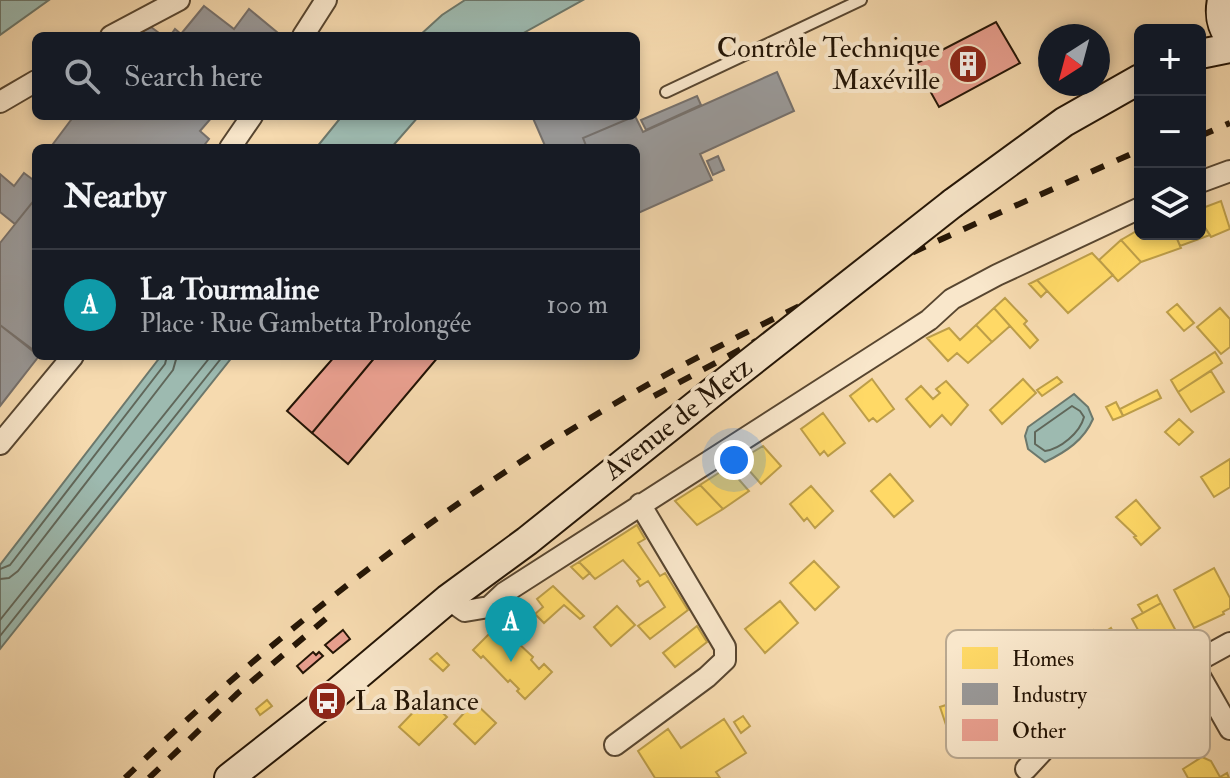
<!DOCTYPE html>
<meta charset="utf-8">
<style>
:root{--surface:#171b24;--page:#20242c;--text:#f1f3f6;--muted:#9ea1a6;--line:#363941;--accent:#7c3aed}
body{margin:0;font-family:"IM FELL Double Pica",serif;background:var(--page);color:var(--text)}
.controls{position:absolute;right:24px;top:24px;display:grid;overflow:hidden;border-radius:12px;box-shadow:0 4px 12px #0003}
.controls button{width:72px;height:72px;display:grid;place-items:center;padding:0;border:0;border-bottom:2px solid var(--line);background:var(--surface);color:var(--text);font:40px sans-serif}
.compass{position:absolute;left:1038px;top:24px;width:72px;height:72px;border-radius:50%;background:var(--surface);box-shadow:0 4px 12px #0003;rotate:216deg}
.you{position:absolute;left:734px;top:460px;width:28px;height:28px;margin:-20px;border:6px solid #fff;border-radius:50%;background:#1a73e8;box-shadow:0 0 0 12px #1a73e833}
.badge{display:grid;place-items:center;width:52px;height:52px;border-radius:50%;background:var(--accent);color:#fff;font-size:26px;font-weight:700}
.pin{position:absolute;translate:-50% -66px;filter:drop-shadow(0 2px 4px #0008)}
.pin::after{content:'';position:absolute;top:42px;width:28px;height:24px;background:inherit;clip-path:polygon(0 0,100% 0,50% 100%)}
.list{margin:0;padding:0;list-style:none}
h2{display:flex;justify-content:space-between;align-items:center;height:104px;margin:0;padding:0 32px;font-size:34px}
h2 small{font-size:26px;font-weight:400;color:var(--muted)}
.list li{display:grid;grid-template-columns:52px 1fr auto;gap:24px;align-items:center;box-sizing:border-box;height:112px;padding:0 32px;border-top:2px solid var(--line)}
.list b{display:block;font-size:30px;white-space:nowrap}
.list p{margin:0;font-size:26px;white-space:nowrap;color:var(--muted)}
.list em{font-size:26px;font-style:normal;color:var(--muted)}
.icon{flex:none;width:44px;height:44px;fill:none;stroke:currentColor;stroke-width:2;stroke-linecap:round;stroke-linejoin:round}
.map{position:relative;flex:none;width:1230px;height:778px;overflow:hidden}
.search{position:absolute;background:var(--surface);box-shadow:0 4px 12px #0003;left:32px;top:32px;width:608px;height:88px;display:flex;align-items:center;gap:20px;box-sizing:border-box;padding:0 28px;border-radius:12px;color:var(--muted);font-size:30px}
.panel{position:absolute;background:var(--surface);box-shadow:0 4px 12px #0003;left:32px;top:144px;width:608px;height:216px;border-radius:12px}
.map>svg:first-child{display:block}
</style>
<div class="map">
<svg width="1230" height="778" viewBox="0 0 1230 778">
<rect width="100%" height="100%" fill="#f6daaf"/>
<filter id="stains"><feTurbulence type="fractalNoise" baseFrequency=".0025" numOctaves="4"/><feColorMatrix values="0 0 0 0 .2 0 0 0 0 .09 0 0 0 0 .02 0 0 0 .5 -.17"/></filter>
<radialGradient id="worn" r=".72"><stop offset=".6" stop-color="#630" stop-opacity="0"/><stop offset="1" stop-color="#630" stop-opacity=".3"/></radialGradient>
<path fill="#9dbab0" stroke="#6c786c" stroke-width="2" d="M0 0H49L0 35Z
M465 0H583L518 36H419L442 15Z
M342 116H419L391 148H316Z
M161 356H233L0 649V565Z
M1074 394 1088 407 1093 419C1084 440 1066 452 1045 462L1028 449 1025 436 1028 427Z"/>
<path fill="#ffd966" stroke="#bd9e49" stroke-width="2" d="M1221 201 1230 229 1211 237 1200 220V209Z
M1200 220 1210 235 1180 246 1175 234H1200Z
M1140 229V234H1175L1181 248 1141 262 1121 240Z
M1121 240 1141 262 1118 281 1099 260Z
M1092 253 1113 275 1068 313 1037 280Z
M1037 280 1047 291 1041 297 1029 284Z
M1005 298 1027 321 1024 324 1038 340 1030 348 994 308Z
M1177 304 1194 323 1184 331 1167 312Z
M994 308 1010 326 992 342 976 325Z
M1220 308 1230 319V347L1221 354 1197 327Z
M976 325 992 342 968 363 957 353 948 361 927 338 949 328 960 340Z
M1215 352 1222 363 1178 392 1171 380Z
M1211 371 1224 392 1191 412 1178 392Z
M1057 377 1062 382 1042 396 1037 390Z
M872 379 894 409 877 422 873 418 869 421 850 396Z
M1023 379 1036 393 1002 424 990 410Z
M946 381 968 405 951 425 942 415 930 427 906 399 921 386 933 399 940 393 936 389Z
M1157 390 1161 398 1123 416 1120 409Z
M1116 402 1123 416 1113 420 1106 407Z
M823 413 845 443 828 456 824 451 820 455 801 429Z
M1179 419 1193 432 1179 445 1165 432Z
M763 446 781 466 761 484 740 460Z
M1230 459V487L1214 497 1201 477Z
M728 467 749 491 723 509 700 485Z
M890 474 913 501 894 517 871 491Z
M700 485 723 509 697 525 675 501Z
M811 486 833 511 815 528 807 518 804 521 790 504Z
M1136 500 1160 528 1141 545 1134 537 1136 536 1116 517Z
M637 525 645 539 638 543 660 576 665 573 688 610 650 639 638 626 665 607 648 581 640 586 637 581 640 579 623 560 595 579 579 562Z
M814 561 839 587 815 610 790 583Z
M579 562 590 573 583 579 571 567Z
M1214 568 1230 598V608L1223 612 1224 614 1194 628 1174 590Z
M553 586 584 616 580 619 564 605 544 623 535 614 543 607 537 599Z
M1157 595 1161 603 1143 613 1138 605Z
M780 601 798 623 765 653 745 629Z
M1161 603 1177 633 1169 638 1171 642 1164 647 1162 643 1149 650 1132 619Z
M617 606 635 625 611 646 594 627Z
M497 626 513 645 517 642 533 657 531 660 539 669 544 664 552 672 525 699 517 691 519 689 510 680 508 682 483 656 481 658 473 650Z
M697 626 707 642 675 667 663 653Z
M1111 628 1130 662 1102 677 1083 643 1092 639 1094 630 1103 633Z
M437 653 449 665 443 671 430 659Z
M427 698 447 717 419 745 399 727Z
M267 700 272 706 260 715 256 709Z
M961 700 967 719 977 715 982 729 977 730 983 746 956 755 940 707Z
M474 702 496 723 475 744 454 724Z
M743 716 750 726 741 733 734 722Z
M724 719 746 753 716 772 720 778H655L638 751 668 729 681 748Z
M1202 757 1211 761 1220 777 1227 773 1229 778H1188L1183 769Z"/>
<path fill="#999" stroke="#76716d" stroke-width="2" d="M204 6 234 29 249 9 278 33 276 36H170L175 29 181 34Z
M151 27 163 36H139L143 31Z
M777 72 794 111 700 154 712 180 636 214V148H587L583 138 635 116 643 132Z
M697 96 701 105 646 130 641 120Z
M74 116H213L200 131 209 139 202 148H50Z
M532 116H635L583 138 587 148H546Z
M718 156 724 170 713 175 707 161Z
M24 173 36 182V198L15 224 0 212V174L14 186Z
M36 198V352L0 325V243Z
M0 325 39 356 0 406Z"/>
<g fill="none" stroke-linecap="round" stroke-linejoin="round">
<path stroke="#60675a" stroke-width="2" d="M1072 406 1080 411 1084 417C1080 433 1060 449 1045 451L1035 444V432Z
M0 569 10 565 165 364 167 356
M0 579 9 578 18 571 173 370 177 356
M0 620 211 356
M0 636 223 356"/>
</g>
<path fill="#eaa090" stroke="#231405" stroke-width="2" d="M996 22 1020 63 939 107 915 64Z
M335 356H376L312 433 287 411Z
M376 356H439L348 464 312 433Z
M343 630 350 639 333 653 325 645Z
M313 652 316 655 319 652 323 656 303 673 297 666Z"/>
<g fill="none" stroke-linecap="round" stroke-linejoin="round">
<defs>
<path id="lane" d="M666 92 861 0"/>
<path id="street" d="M111 36 179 0
M303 36 326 0
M0 102 36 81
M230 148 252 116
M1200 182 1230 171
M0 444 73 356
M448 599 465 611 489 607 504 593 903 337 929 320 952 299 997 275 1140 208
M1193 664 1230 729
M615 745 707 677 725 660V647L640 504
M1026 769 1052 741 1230 643"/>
<path id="secondary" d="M1222 0C1219 15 1221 26 1230 38
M1200 54 1230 48
M953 203 1064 122 1140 79
M229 778 327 701 448 599 527 541 719 387"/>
</defs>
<use href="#lane" stroke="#584630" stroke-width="14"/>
<use href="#street" stroke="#584630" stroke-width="24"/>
<use href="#secondary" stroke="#231405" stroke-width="32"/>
<use href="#lane" stroke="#f9e7cb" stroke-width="10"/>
<use href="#street" stroke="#f9e7cb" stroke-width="20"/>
<use href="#secondary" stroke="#f9e7cb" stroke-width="28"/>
<path stroke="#231405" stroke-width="6" stroke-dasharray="14 14" stroke-linecap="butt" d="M1200 136 1230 123
M654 396 756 341
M125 778C295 613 502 458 714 349 853 277 997 214 1140 150
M149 778 238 693 329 616"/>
<defs>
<path id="secondary-bridge" d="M719 387 953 203"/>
</defs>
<use href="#secondary-bridge" stroke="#231405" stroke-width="32" stroke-linecap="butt"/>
<use href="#secondary-bridge" stroke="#f9e7cb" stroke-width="28"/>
</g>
<defs>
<symbol id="building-disc" viewBox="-11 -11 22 22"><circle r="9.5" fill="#8f2418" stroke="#f9e7cb"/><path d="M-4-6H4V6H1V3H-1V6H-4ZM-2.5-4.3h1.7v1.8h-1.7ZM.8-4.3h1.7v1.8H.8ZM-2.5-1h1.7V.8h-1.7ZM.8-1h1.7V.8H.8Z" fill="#fff"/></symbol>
<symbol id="bus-disc" viewBox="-11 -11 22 22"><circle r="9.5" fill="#8f2418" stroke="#f9e7cb"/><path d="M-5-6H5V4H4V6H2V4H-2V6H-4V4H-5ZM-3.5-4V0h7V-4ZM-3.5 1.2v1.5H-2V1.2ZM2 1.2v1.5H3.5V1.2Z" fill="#fff"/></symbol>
</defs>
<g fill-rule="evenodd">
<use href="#building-disc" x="946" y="42" width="44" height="44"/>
<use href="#bus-disc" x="305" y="679" width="44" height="44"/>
</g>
<g text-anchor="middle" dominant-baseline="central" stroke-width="8" stroke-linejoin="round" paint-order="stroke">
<g font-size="28" fill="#231405" stroke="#f9e7cb" text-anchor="end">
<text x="940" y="48">Contrôle Technique<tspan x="940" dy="32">Maxéville</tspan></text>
<text x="355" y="701" text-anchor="start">La Balance</text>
</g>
<g font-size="28" fill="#231405" stroke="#f9e7cb">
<text transform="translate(678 419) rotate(-38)">Avenue de Metz</text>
</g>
</g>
<rect x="946" y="630" width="264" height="128" rx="12" fill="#f9e7cb" stroke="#b9a890" stroke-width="2"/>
<rect x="962" y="647" width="36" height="22" fill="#ffd966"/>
<rect x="962" y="683" width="36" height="22" fill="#999"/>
<rect x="962" y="719" width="36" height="22" fill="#eaa090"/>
<g font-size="22" fill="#231405">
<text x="1012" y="666">Homes</text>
<text x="1012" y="702">Industry</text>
<text x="1012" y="738">Other</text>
</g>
<rect width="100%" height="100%" filter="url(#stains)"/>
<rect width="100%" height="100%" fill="url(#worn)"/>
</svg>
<div class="controls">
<button>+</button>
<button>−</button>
<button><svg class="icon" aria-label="layers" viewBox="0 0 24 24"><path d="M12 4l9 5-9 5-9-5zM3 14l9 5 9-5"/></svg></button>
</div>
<svg class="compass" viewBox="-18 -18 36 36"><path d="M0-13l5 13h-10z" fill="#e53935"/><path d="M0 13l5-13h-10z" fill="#9ea1a6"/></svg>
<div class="you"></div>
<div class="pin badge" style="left:511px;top:662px;background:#0f9aa8">A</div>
<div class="search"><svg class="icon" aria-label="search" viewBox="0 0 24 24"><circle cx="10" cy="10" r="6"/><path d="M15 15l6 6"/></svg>Search here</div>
<section class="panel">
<h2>Nearby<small></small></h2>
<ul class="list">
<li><span class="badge" style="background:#0f9aa8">A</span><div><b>La Tourmaline</b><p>Place · Rue Gambetta Prolongée</p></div><em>100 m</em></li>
</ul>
</section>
</div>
